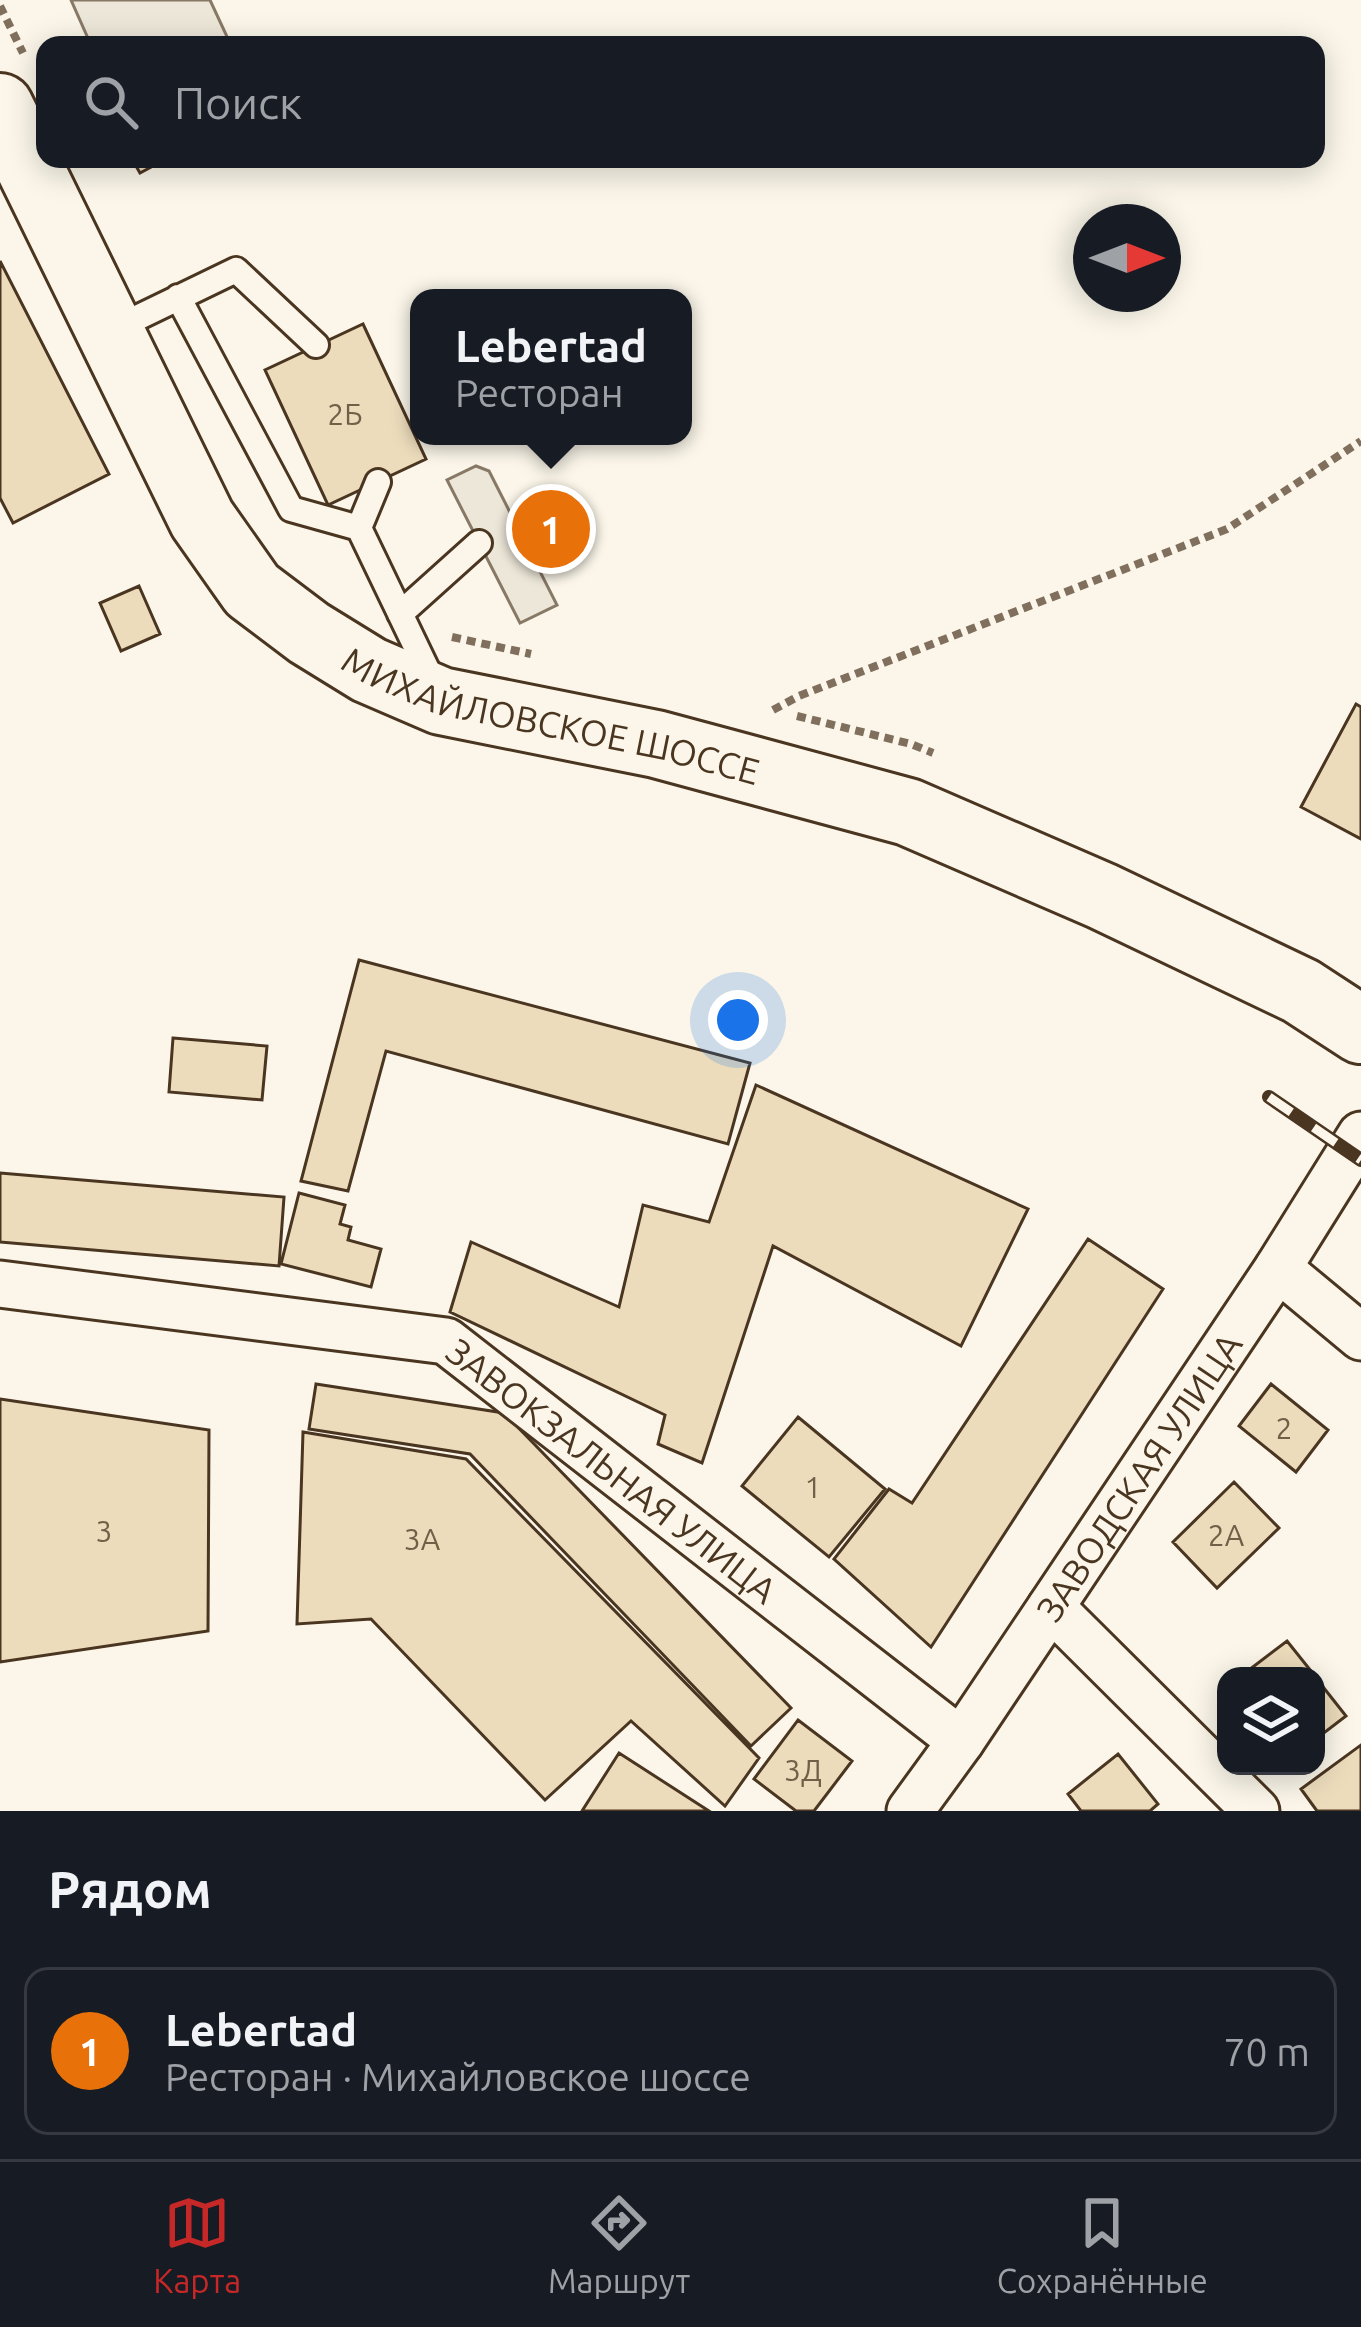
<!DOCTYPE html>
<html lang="ru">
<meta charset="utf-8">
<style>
:root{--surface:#171b24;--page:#242831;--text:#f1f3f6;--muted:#9ea1a6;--line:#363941;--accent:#c62828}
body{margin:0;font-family:Ubuntu,sans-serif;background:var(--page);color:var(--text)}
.controls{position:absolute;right:36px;bottom:36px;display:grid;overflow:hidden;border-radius:24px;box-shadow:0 6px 30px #0003}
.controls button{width:108px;height:108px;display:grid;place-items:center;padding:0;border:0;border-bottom:3px solid var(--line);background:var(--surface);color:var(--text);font:60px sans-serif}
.compass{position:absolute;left:1073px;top:204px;width:108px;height:108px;border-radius:50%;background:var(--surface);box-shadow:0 6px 30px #0003;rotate:90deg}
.you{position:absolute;left:738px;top:1020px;width:42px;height:42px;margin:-30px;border:9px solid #fff;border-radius:50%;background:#1a73e8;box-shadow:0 0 0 18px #1a73e833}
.badge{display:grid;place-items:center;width:78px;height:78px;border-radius:50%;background:var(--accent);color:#fff;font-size:39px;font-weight:700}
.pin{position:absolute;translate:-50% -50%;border:6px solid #fff;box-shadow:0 3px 12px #0006}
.popup{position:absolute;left:410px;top:289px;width:282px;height:156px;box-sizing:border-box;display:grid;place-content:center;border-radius:24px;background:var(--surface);filter:drop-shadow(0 3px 9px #0005);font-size:39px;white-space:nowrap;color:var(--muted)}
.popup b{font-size:45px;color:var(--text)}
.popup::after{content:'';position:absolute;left:50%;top:100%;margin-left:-24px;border:24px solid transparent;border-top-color:var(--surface)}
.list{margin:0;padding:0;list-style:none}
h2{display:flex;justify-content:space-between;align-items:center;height:156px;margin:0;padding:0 48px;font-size:51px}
h2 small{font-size:39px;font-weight:400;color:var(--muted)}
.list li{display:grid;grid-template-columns:78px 1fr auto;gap:36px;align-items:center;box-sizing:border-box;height:168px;margin:0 24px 24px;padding:0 24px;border:3px solid var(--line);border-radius:24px}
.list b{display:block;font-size:45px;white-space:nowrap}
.list p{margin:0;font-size:39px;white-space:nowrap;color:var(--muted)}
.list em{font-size:39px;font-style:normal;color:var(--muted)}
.icon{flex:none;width:66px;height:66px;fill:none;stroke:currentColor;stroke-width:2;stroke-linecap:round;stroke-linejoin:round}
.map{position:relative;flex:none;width:1361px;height:1811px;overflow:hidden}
.search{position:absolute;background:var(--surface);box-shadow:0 6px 30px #0003;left:36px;right:36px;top:36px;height:132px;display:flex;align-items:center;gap:30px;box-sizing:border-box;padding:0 42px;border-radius:24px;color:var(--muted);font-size:45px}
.sheet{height:348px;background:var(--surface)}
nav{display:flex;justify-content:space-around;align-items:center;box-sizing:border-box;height:168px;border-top:3px solid var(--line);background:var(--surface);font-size:33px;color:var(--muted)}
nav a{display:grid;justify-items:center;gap:6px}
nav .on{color:var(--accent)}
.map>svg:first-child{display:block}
</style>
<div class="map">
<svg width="1361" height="1811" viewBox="0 0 1361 1811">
<rect width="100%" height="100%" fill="#fbf6e9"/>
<path fill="#ede7d9" stroke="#887966" stroke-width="3" d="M71 0H210L230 43 91 45Z
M476 466 489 471 557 605 520 623 447 480Z"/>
<path fill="#ecdcbc" stroke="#4a3520" stroke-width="3" d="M132 159H166L140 173Z
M0 261 109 474 13 523 0 498Z
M363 324 426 459 328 505 265 370Z
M549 498 575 546 552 558 526 510Z
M139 586 160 634 121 651 100 603Z
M1356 704 1361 707V839L1301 807Z
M359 960 750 1063 728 1144 386 1051 348 1191 301 1181Z
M173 1038 267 1046 262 1100 169 1092Z
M756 1085 1028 1209 961 1346 773 1246 702 1463 658 1444 665 1415 450 1312 471 1242 619 1307 643 1205 709 1222Z
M0 1173 284 1197 279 1266 0 1242Z
M299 1193 345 1205 340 1224 351 1227 348 1240 381 1249 371 1287 281 1264Z
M1088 1239 1163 1289 931 1647 834 1559 889 1489 912 1503Z
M316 1384 504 1413 791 1708 751 1746 470 1454 309 1429Z
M1271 1384 1328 1430 1296 1472 1239 1426Z
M0 1399 209 1430 208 1631 0 1662Z
M798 1417 885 1489 829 1557 742 1486Z
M303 1432 466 1459 759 1758 725 1806 631 1721 545 1800 371 1619 297 1624Z
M1234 1482 1279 1528 1217 1588 1173 1542Z
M1287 1641 1315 1676H1241Z
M1316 1678 1346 1716 1316 1739Z
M798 1720 852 1761 814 1811H796L754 1779Z
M1361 1745V1811H1317L1301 1789Z
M619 1753 709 1811H582Z
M1118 1754 1158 1804 1150 1811H1081L1068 1794Z"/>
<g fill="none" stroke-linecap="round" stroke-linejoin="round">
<defs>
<path id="service" d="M178 297 291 509 359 528
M110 331 236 270 316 345
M378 482 359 528 433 682
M400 614 479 543"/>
<g id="minor">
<path d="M1278 1268 1361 1337"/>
<path id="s1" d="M0 1284 446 1341 961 1741"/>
<path d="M1051 1607 1256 1811"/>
<path id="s2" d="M910 1811 961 1741 1278 1268 1361 1135"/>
</g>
<g id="secondary">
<path id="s3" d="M0 107 202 519 252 590 309 633 369 670 441 701 656 744 908 812 1102 896 1301 991 1361 1030"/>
</g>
</defs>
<use href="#service" stroke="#4a3520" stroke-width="30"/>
<use href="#minor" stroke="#4a3520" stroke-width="51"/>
<use href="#secondary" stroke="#4a3520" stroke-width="72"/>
<path stroke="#7f6f5c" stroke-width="8" stroke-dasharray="9 6" stroke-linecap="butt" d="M0 6 23 53
M452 637 531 654
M773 710 799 696 1227 529 1361 441
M797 716 911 744 933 753"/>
<use href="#service" stroke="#fbf6e9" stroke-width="24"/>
<use href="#minor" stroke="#fbf6e9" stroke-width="45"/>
<use href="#secondary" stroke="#fbf6e9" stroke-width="66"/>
<defs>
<path id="rail" d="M1269 1097 1361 1160"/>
</defs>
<use href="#rail" stroke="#4a3520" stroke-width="14"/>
<use href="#rail" stroke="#fbf6e9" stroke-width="9" stroke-dasharray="27" stroke-linecap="butt"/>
</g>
<g text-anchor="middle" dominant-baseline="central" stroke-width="9" stroke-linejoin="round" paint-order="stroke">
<g font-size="30" fill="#725f47">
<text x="345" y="414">2Б</text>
<text x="1284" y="1428">2</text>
<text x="813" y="1487">1</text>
<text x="104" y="1531">3</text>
<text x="1226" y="1535">2А</text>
<text x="422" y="1539">3А</text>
<text x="803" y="1770">3Д</text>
</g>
<g font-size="36" fill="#4a3520" stroke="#fbf6e9">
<text stroke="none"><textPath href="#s3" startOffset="876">МИХАЙЛОВСКОЕ ШОССЕ</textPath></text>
<text stroke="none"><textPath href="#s1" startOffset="660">ЗАВОКЗАЛЬНАЯ УЛИЦА</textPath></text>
<text stroke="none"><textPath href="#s2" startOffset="405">ЗАВОДСКАЯ УЛИЦА</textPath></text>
</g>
</g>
</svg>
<div class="controls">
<button><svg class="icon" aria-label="layers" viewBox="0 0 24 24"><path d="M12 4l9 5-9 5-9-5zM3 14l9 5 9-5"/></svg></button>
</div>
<svg class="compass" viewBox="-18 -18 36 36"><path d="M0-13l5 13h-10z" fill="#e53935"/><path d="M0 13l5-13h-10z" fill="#9ea1a6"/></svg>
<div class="you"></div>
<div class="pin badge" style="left:551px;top:529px;background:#e8710a">1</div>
<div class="popup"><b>Lebertad</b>Ресторан</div>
<div class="search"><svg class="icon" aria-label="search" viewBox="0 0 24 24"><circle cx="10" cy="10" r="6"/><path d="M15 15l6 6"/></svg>Поиск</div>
</div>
<section class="sheet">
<h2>Рядом<small></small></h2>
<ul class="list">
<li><span class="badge" style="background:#e8710a">1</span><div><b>Lebertad</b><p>Ресторан · Михайловское шоссе</p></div><em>70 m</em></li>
</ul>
</section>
<nav>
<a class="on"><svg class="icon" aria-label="map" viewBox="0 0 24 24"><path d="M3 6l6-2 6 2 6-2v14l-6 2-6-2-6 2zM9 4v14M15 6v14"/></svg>Карта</a>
<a><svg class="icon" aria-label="directions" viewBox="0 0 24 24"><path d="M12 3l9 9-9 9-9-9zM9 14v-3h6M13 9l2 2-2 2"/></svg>Маршрут</a>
<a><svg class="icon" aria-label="saved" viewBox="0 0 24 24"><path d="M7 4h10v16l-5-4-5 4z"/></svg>Сохранённые</a>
</nav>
